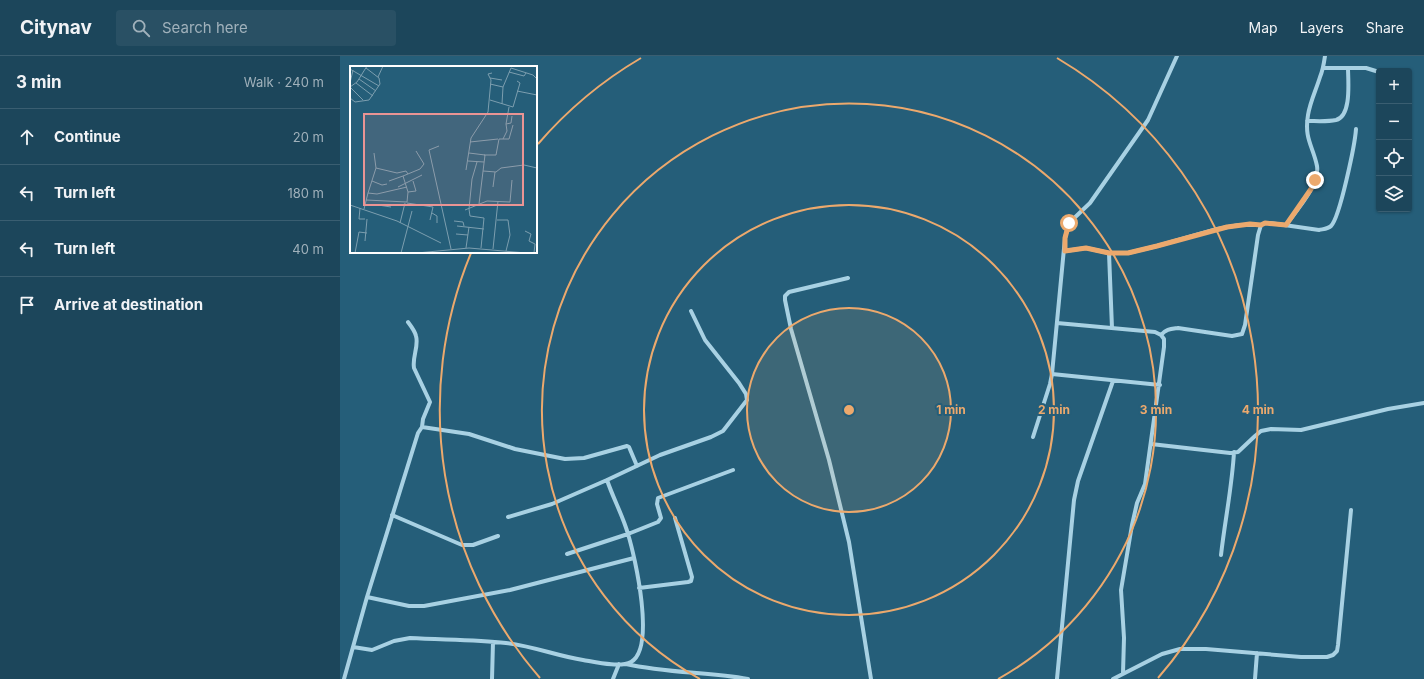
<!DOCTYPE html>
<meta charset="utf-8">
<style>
:root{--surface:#1c465b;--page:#295064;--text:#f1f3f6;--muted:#a0b1bb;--line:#3a5e71}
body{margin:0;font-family:Inter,sans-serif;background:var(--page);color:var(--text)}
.controls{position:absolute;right:12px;top:12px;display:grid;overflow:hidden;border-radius:4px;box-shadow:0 1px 3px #0004}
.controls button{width:36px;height:36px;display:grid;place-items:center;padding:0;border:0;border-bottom:1px solid var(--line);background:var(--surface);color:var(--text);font:20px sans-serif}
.stop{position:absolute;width:12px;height:12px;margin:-9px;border:3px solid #eca96d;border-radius:50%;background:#fff}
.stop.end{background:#eca96d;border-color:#fff;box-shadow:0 1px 4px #0008}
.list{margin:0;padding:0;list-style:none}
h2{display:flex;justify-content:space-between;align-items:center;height:52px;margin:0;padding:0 16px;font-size:17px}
h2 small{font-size:13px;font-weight:400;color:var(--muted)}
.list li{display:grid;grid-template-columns:26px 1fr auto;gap:12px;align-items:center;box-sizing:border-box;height:56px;padding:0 16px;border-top:1px solid var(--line)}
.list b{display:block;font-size:15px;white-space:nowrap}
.list em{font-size:13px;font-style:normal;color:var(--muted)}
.icon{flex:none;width:22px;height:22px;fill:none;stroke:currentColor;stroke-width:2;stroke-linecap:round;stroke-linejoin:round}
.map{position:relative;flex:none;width:1084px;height:623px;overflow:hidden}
header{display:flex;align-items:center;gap:24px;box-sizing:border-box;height:56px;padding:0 20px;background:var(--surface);border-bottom:1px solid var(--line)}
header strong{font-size:19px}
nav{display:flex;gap:22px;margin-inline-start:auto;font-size:14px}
.search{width:280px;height:36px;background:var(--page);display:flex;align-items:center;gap:10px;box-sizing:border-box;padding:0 14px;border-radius:4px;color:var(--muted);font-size:15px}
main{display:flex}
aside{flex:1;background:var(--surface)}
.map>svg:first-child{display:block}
</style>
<header>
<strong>Citynav</strong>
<div class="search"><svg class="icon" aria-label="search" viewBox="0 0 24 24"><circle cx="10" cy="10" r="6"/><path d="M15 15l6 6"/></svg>Search here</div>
<nav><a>Map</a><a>Layers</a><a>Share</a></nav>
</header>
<main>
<aside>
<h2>3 min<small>Walk · 240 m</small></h2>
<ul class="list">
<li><svg class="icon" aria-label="ahead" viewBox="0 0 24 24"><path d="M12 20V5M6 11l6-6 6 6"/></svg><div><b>Continue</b></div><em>20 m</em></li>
<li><svg class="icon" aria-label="left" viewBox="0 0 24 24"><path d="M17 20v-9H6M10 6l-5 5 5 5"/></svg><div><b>Turn left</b></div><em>180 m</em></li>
<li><svg class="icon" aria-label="left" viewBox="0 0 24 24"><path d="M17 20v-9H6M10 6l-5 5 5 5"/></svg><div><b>Turn left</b></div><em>40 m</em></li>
<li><svg class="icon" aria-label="arrive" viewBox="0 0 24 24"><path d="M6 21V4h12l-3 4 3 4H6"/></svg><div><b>Arrive at destination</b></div></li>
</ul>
</aside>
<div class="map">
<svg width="1084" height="623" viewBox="0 0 1084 623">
<rect width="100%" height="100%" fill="#255e79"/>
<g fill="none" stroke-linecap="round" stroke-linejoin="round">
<path stroke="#a8d1e3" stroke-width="4" d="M983 12H1026L1039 16
M967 65C976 65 987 66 996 64 1012 60 1008 24 1008 12
M946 169C956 155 980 129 977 110 973 90 964 83 968 59 970 46 976 34 980 21 983 14 984 7 985 0
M725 195 746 192 769 197H788L817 190 877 173 899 169H921
M769 197 772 272
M508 222 449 236 445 240V244L451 273 489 404 509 486 531 623
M68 266C71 270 75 275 76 280 79 290 72 301 74 312L90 346 83 363 82 371
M717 267 815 276 821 279 824 283V291L805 428 797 447 792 469 781 534 784 582 783 617
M821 279C826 273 831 273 838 272L892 280 902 278 905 269 918 179 921 169 925 167H930L979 174C983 173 988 173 991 170 1000 161 1015 88 1016 73
M712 318 820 329
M693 381 710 328 712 318 725 182 729 167 750 147 808 64 837 0
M811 388 890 397 898 396 915 380 921 375 931 373 961 374 1048 353 1084 347
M267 424 320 399 371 381 383 375 407 344 406 338 399 327 365 284 351 255
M52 459 122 489H133L158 480
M227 498 288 478 318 466 321 462 317 448 318 442 393 414
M881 499C885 464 892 431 894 396
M294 502 170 534 84 550H69L27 541 78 377 82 371 129 378 175 393 225 403 244 402 287 390 289 391 297 410
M299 532 348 526 351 525 352 521 335 462
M13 591 32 594 54 585 70 582C102 584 134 583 166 587 193 590 217 600 243 604 255 606 280 612 291 606 316 592 295 501 288 478 283 460 273 442 267 424L212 448 168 461
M286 608C326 617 367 616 408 623
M4 623 27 541
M152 623 153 586
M273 623 279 608
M717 623 734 444 738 425 773 325
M773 623 822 598 840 593H866L961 601H987L993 599 997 595 998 589 1011 454
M915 623 917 597"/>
</g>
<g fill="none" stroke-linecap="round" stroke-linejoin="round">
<path stroke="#eca96d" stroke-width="5" d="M729 167 725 182V195L746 192 769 197H788L817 190 887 171 910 168 921 169 925 167 946 169 971 133 975 124"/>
</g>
<circle cx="509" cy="354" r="102" fill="#eca96d" fill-opacity=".12"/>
<g fill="none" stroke="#eca96d" stroke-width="2">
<circle cx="509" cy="354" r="102"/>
<circle cx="509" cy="354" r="205"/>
<path d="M360 623A307 307 0 1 1 658 623"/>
<path d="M200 622A409 409 0 0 1 131 197M198 88A409 409 0 0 1 301 2M717 2A409 409 0 0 1 818 622"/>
</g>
<g transform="translate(10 10)">
<rect width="187" height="187" fill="#255e79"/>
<path fill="none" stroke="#7c9eaf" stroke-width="1" d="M0 3 29 20M159 6 174 10 176 7M28 11 33 0M140 12 152 14M9 13 26 25M0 17 3 4M6 17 23 30M140 18 153 21 152 38M0 21 7 16 17 0M0 21 13 34M153 21 161 2 183 9 187 13M167 25 187 29M0 32 5 36 19 34 30 18 29 12 16 2M140 34 163 41 170 17 167 15M156 58 161 57 162 50M153 73 157 65 156 58 159 41M120 76 148 73M89 80 79 84 101 183M24 87 26 102M119 87 135 89 129 138M134 89H146L149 73H159L163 59M118 95 134 96M127 96 122 113 119 143 120 150 134 152 131 182M116 104 121 72 138 46 141 14 138 8 142 7M133 105 146 106 151 102 174 99 187 102M53 110 70 103 74 98 66 85M22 115 32 119 37 118M48 121 72 109M57 121 27 128 18 127 26 102 47 107 56 105 58 108M143 121 145 106M58 126 66 125 63 115M16 134 57 136 58 126 53 110 39 115M57 137 83 141 80 154M0 139 47 155 91 177M28 139 41 141M10 142 9 153H15M14 143 18 127M115 144 137 135 160 136 162 114M82 147 87 150V157M147 154H158L160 169 156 185M104 155 113 156 114 160M50 157 55 137M107 160 134 163M175 165 181 168 179 175 185 178 184 187M106 168 118 169M15 175 17 153M116 182 119 161M143 183 148 135M5 187 9 166 17 167M51 187 62 145M67 187 119 182 176 187"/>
<path fill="#ea9494" fill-opacity="0.15" stroke="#ea9494" stroke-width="2" d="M14 48H173V139H14Z"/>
<rect width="187" height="187" fill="none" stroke="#fff" stroke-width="2"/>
</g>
<circle cx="509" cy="354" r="6" fill="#eca96d" stroke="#255e79" stroke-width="2"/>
<g font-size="12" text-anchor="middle" font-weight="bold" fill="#eca96d" stroke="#255e79" stroke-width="4" stroke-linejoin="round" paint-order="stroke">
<text x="611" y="358">1 min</text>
<text x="714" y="358">2 min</text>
<text x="816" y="358">3 min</text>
<text x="918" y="358">4 min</text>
</g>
</svg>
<div class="controls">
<button>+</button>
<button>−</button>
<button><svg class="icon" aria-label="locate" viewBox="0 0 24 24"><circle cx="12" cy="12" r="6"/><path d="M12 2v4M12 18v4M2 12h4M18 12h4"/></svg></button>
<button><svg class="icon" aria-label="layers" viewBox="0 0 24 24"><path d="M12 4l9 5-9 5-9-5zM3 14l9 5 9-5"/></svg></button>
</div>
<div class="stop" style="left:729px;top:167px"></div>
<div class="stop end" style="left:975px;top:124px"></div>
</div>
</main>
